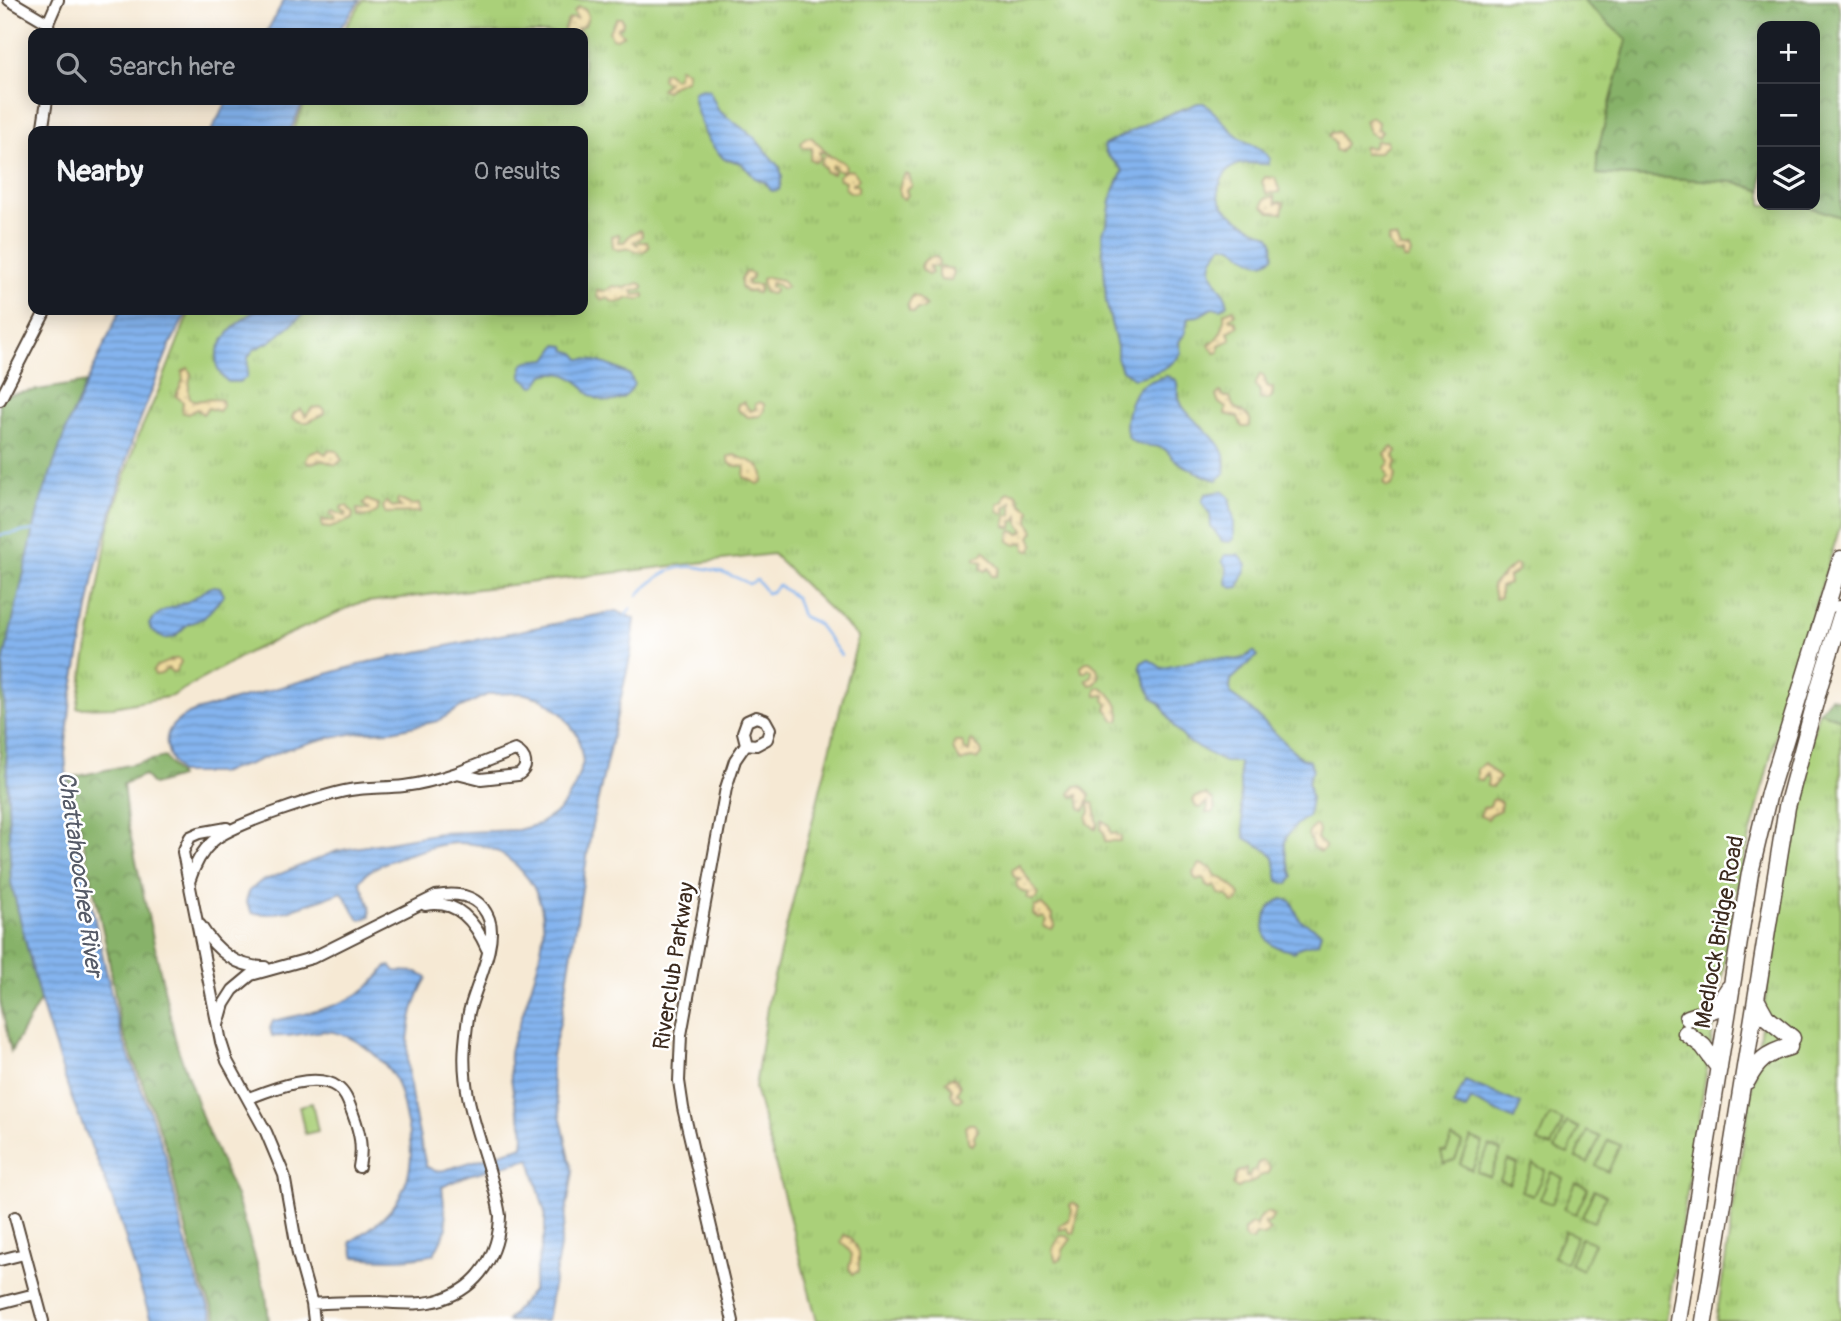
<!DOCTYPE html>
<meta charset="utf-8">
<style>
:root{--surface:#171b24;--page:#20242c;--text:#f1f3f6;--muted:#9ea1a6;--line:#363941}
body{margin:0;font-family:Pangolin,sans-serif;background:var(--page);color:var(--text)}
.controls{position:absolute;right:21px;top:21px;display:grid;overflow:hidden;border-radius:14px;box-shadow:0 4px 18px #0003}
.controls button{width:63px;height:63px;display:grid;place-items:center;padding:0;border:0;border-bottom:2px solid var(--line);background:var(--surface);color:var(--text);font:35px sans-serif}
.list{margin:0;padding:0;list-style:none}
h2{display:flex;justify-content:space-between;align-items:center;height:91px;margin:0;padding:0 28px;font-size:30px}
h2 small{font-size:23px;font-weight:400;color:var(--muted)}
.icon{flex:none;width:38px;height:38px;fill:none;stroke:currentColor;stroke-width:2;stroke-linecap:round;stroke-linejoin:round}
.map{position:relative;flex:none;width:1841px;height:1321px;overflow:hidden}
.search{position:absolute;background:var(--surface);box-shadow:0 4px 18px #0003;left:28px;top:28px;width:560px;height:77px;display:flex;align-items:center;gap:18px;box-sizing:border-box;padding:0 24px;border-radius:14px;color:var(--muted);font-size:26px}
.panel{position:absolute;background:var(--surface);box-shadow:0 4px 18px #0003;left:28px;top:126px;width:560px;height:189px;border-radius:14px}
.map>svg:first-child{display:block}
</style>
<div class="map">
<svg width="1841" height="1321" viewBox="0 0 1841 1321">
<defs>
<pattern id="grass-tufts" width="24" height="20" patternUnits="userSpaceOnUse" patternTransform="scale(1.75)"><rect width="24" height="20" fill="#aad079"/><path d="M3 7l-1-3M5 7V3M7 7l1-3M15 17l-1-3M17 17v-4M19 17l1-3" fill="none" stroke="#93b368"/></pattern>
<pattern id="forest-crowns" width="20" height="18" patternUnits="userSpaceOnUse" patternTransform="scale(1.75)"><rect width="20" height="18" fill="#87b269"/><path d="M2 6a3 3 0 1 1 6 0M12 15a3 3 0 1 1 6 0" fill="none" stroke="#709156"/></pattern>
<pattern id="sand-dots" width="8" height="8" patternUnits="userSpaceOnUse" patternTransform="scale(1.75)"><rect width="8" height="8" fill="#eeda9e"/><path d="M2 2h.1M6 6h.1" fill="none" stroke="#cdbb88" stroke-width="1.8" stroke-linecap="round"/></pattern>
<pattern id="water-rules" width="6" height="5" patternUnits="userSpaceOnUse" patternTransform="scale(1.75)"><rect width="6" height="5" fill="#84b4ef"/><path d="M0 2.5h6" fill="none" stroke="#6d93c1"/></pattern>
</defs>
<rect width="100%" height="100%" fill="#fff"/>
<filter id="ink" filterUnits="userSpaceOnUse"><feTurbulence type="fractalNoise" baseFrequency=".0143" numOctaves="2"/><feDisplacementMap in="SourceGraphic" scale="14" xChannelSelector="R" yChannelSelector="G"/><feConvolveMatrix kernelMatrix="1 2 1 2 8 2 1 2 1" color-interpolation-filters="sRGB"/></filter>
<filter id="wash" filterUnits="userSpaceOnUse"><feTurbulence type="fractalNoise" baseFrequency=".00686" numOctaves="4" result="noise"/><feDisplacementMap in="SourceGraphic" scale="28" xChannelSelector="R" yChannelSelector="G"/><feGaussianBlur stdDeviation="1.57" result="paint"/><feColorMatrix in="noise" values="0 0 0 0 0 0 0 0 0 0 0 0 0 0 0 0 0 1.4 0 .05"/><feComposite in="paint" operator="in"/></filter>
<g filter="url(#wash)">
<rect width="100%" height="100%" fill="#f6e9d4"/>
<path fill="url(#grass-tufts)" stroke="#727d4c" stroke-width="2" d="M363 0H1582L1627 40 1597 153V174L1736 182 1762 191V205H1804L1841 217V523L1778 728 1736 891 1666 1321H817L755 1088 768 1001 858 637 773 554 359 603 251 651 172 696 113 707 77 708 109 527 137 438 158 392 190 310H583V131H293L306 100H583V33H342Z
M1819 711 1841 719V1321H1716L1784 876 1807 754Z"/>
<path fill="url(#forest-crowns)" stroke="#616e44" stroke-width="2" d="M1582 0H1837L1841 14V217L1804 205H1815V26H1762V191L1736 182 1597 174V153L1627 40Z
M87 382 68 424 3 663 11 882 40 1000 11 1052 0 1001V396Z
M1831 697 1841 701V719L1819 711Z
M165 757 179 777 153 785 144 775 123 784 127 820 176 1043 205 1125 236 1196 266 1293 269 1321H218L200 1280 181 1210 168 1152 120 1024 108 954 69 778Z"/>
<path fill="url(#sand-dots)" stroke="#94825e" stroke-width="2" d="M579 7 586 10 588 17 585 25 577 29 582 33H565L564 30 568 20 572 18 577 19 574 12Z
M617 18H622L623 22 622 26 617 28 623 35 617 39 612 38 609 31Z
M679 68 687 71 686 80 673 85 666 91 661 89 667 83 662 79 663 73 667 72 674 79 677 77Z
M1371 117 1378 122 1377 129 1382 131 1378 137 1369 132 1365 121Z
M1338 132 1345 144 1340 152 1335 150V144L1329 136 1331 133Z
M811 137 827 153 819 152 820 158 816 162 810 159 812 148H804L801 144 805 138Z
M1376 141H1386L1387 144 1378 153H1365L1363 148 1365 146 1373 148Z
M828 155 843 162 846 166 843 171H838L833 165 831 167 834 171 833 174 825 172V168L820 164 823 157Z
M846 170 853 171 859 178 856 182 852 183V185H858V191L855 193 850 192 845 188V181L839 179 838 176Z
M905 174 909 175 912 186 906 190 908 195 904 199 900 197C897 190 901 180 905 174Z
M1265 177 1275 178 1280 192 1267 194 1262 182Z
M1274 196 1276 204 1279 202 1284 203 1282 213 1270 212 1263 206 1264 199Z
M640 230 642 232V237L634 242 637 245 639 242H647L649 247C642 255 637 251 629 248L618 250 613 247 612 236 619 234V242H624L631 234Z
M1388 237 1396 238 1400 248 1409 249 1411 254 1408 259H1403V253H1395L1388 243Z
M934 257 938 258 939 264 937 267 929 266 932 273 928 275 922 270 921 265 926 259Z
M942 267 951 269 954 272 951 281 940 280 938 276V269Z
M745 272 753 274 751 280 747 281 748 285H760L758 293 746 291 741 287V279Z
M766 277 782 280 787 287 782 289 778 285 771 283 770 287 775 289V291L771 294 764 292 762 279Z
M639 283 643 285V289L632 291 635 295 644 294V297L639 300 628 298C623 303 612 304 608 298L602 300 597 296V290L605 291 614 286 624 288Z
M913 295 918 297 926 306 923 309H917L914 313 909 311 908 305Z
M1234 309 1235 315 1230 317V320H1235L1238 326 1228 332 1231 340 1219 345V352L1215 353 1209 345C1221 336 1225 327 1224 313Z
M188 368 191 374C182 415 200 395 222 400L223 406 219 411 208 408 203 414 197 409 188 414 182 412 183 402 176 396 183 380 182 372Z
M1260 374 1264 376 1267 386 1273 388 1272 396 1268 400 1260 399V391L1255 385Z
M1220 392 1225 397H1230L1233 406C1240 413 1255 414 1249 427H1242L1238 417 1225 414 1226 408 1219 403 1216 396Z
M744 402 750 411 756 409 755 404 760 402 764 404V411L760 416 748 417 737 409 738 404Z
M320 407 324 409V414L308 422H301L292 418 294 413 301 409 306 416 312 408Z
M1392 447 1397 451 1394 456 1397 462 1394 468 1396 476 1392 485 1387 487 1383 483 1388 477 1385 468 1390 462 1385 454Z
M319 450 326 454 328 450 337 451 342 460 336 465 322 460 308 464 306 460 309 454Z
M734 455C747 461 765 462 763 481L758 484 744 477 745 467 732 465 728 461V457Z
M1009 492 1017 494 1021 504 1030 510 1029 523 1034 531 1030 537 1034 544 1031 551 1025 550 1024 542 1016 545 1009 541V535L1012 531 1020 534 1024 531 1019 525V515L1017 520 1013 521 1012 528 1005 526 1006 516 1012 515V502L1005 508 1006 512 1003 514 998 511V504L1004 501 1005 496Z
M398 499 411 505 419 504 420 512 385 513 383 507 386 502 393 507H401L397 503Z
M367 500 378 504V511L369 516 358 517 357 509 369 510 363 504Z
M342 506H347L353 514 352 519 330 528 322 527V520L335 521V518L329 515 332 511 345 516 346 513 341 509Z
M984 551 999 568 996 576H992L989 568 985 571 981 569 982 562 975 560V557L982 555Z
M1514 565H1518V571L1508 577 1509 584 1500 587V597L1495 599 1492 585C1500 578 1506 571 1514 565Z
M174 659H179L181 662 175 672H172L168 668 161 674 155 675 153 670 157 666Z
M1086 662H1090L1097 668 1099 677 1095 684 1090 685 1086 680 1092 676V670L1088 669 1086 672H1082L1081 666Z
M1100 687 1106 690C1114 699 1123 709 1119 721H1115L1106 708 1108 705 1104 700 1105 695 1096 696V690Z
M971 740 981 750 982 755 977 759 970 758 961 762C957 756 950 748 955 742H962L965 750 969 752Z
M1484 763 1500 778 1492 787 1487 786 1488 778 1486 774 1482 781 1477 779V769Z
M1075 786H1081L1090 795 1085 810 1080 808 1078 795 1074 797 1070 794Z
M1206 795 1213 800 1215 809 1212 813H1206L1208 807 1206 803 1201 808 1196 807 1193 801 1195 797Z
M1493 799 1501 802 1500 810 1491 814 1488 819 1480 816 1483 808 1490 806Z
M1089 803H1093C1098 811 1095 818 1098 823L1096 829 1088 823 1087 818 1090 812Z
M1102 820 1109 825 1111 833 1117 834 1121 837 1120 841H1105L1104 832 1101 830Z
M1314 826H1317L1319 831 1317 839 1325 846V848L1321 852 1313 848 1308 834Z
M1200 864 1212 869 1216 876C1223 877 1237 889 1240 896L1237 902 1233 903 1228 896 1219 894 1215 885 1212 888 1206 886 1204 878 1197 880 1194 877 1193 873Z
M1019 865 1038 894 1036 899 1031 900 1027 897 1029 893 1023 892 1017 887 1016 882 1021 879 1014 877 1012 870Z
M1042 905 1053 916 1052 919 1055 924 1052 929 1043 926 1046 920 1044 917 1038 918 1033 914 1034 907Z
M952 1077 956 1079 960 1086 957 1092 962 1098 960 1101 955 1100 951 1094 952 1088 946 1081Z
M969 1124H974L978 1130 974 1137 975 1142 972 1145 969 1144 965 1127Z
M1264 1161 1270 1169 1267 1174 1259 1176C1254 1184 1245 1183 1238 1188L1233 1186 1237 1173 1246 1168V1177H1249L1251 1171 1257 1170 1258 1163Z
M1074 1203 1079 1207C1077 1212 1074 1226 1075 1232L1071 1234 1067 1228 1060 1230 1059 1226 1069 1219 1072 1211 1070 1205Z
M1267 1212 1274 1215 1270 1222 1264 1224 1270 1231 1264 1236 1256 1234 1253 1240H1247L1244 1236V1230L1251 1224 1256 1225 1259 1218Z
M844 1235 851 1238 859 1253V1271L853 1274 849 1268 852 1255 846 1246 841 1242Z
M1060 1236H1066L1071 1239 1063 1250 1062 1258 1056 1261 1052 1250Z"/>
<path fill="#aad079" stroke="#727d4c" stroke-width="2" d="M312 1103 318 1131 305 1134 299 1106Z
M1550 1115 1563 1121 1551 1147 1538 1142Z
M1567 1122 1579 1128 1568 1154 1555 1149Z
M1587 1131 1600 1137 1588 1163 1576 1158Z
M1452 1138 1462 1143 1455 1160 1444 1164 1441 1151 1446 1152Z
M1471 1138 1483 1143 1472 1170 1460 1164Z
M1608 1140 1620 1145 1608 1172 1596 1166Z
M1489 1146 1501 1151 1490 1177 1477 1172Z
M1508 1160 1518 1164 1509 1184 1500 1180Z
M1533 1164 1545 1170 1533 1196 1521 1191Z
M1551 1172 1563 1178 1552 1204 1540 1199Z
M1576 1183 1588 1188 1576 1214 1564 1209Z
M1594 1190 1606 1196 1594 1222 1582 1217Z
M1565 1231 1577 1236 1566 1263 1553 1257Z
M1581 1238 1594 1243 1582 1270 1570 1264Z"/>
<path fill="url(#water-rules)" stroke="#606f86" stroke-width="2" d="M284 0H360L337 33H266Z
M702 89 709 90 719 111 753 136 780 168 782 177 779 190 771 191 766 183 755 178 741 163 724 159 714 148 706 136 696 109 693 96 694 91Z
M228 100H304L290 131H211Z
M1198 103H1204C1217 113 1228 130 1242 139 1254 147 1260 145 1270 159L1268 164C1259 165 1249 162 1241 164 1232 165 1225 173 1221 181 1207 209 1251 226 1270 236L1273 241 1274 256C1255 277 1241 243 1222 245 1197 277 1222 278 1228 304L1221 309C1210 305 1207 313 1198 316 1194 317 1191 316 1188 318L1185 333 1179 342 1181 353C1172 368 1150 375 1134 378L1122 370 1117 358V347L1106 302 1102 232 1107 224 1112 195 1123 171C1117 160 1104 159 1104 145L1149 122Z
M120 310H188L170 345 133 438 96 567 71 699 65 753 67 780 85 876 116 1015 122 1037 165 1153 184 1237 197 1280 215 1321H151L115 1205 70 1094 40 1000 11 882 3 663 40 503 68 424Z
M257 310H309L271 341 253 350 248 358 247 377 239 382H228C198 358 233 323 257 310Z
M557 345 565 346 566 350 575 353 580 359C594 358 617 368 630 375L634 384C627 402 608 406 592 396 586 392 582 385 576 380 566 373 555 371 544 375L537 385 533 386 522 377V366L528 361 547 359Z
M1166 376 1176 380C1179 389 1177 399 1183 407 1199 430 1230 440 1225 473L1217 480C1206 478 1182 465 1174 459 1169 455 1167 449 1162 448 1152 444 1140 448 1131 440 1120 430 1130 394 1141 386 1148 382 1159 378 1166 376Z
M1222 491 1229 497 1234 521V539L1229 542 1222 541 1211 526 1210 515 1202 501 1205 494Z
M1225 555H1239L1247 565 1239 587 1232 588 1226 583 1227 568 1222 561Z
M214 586 220 587 224 595 204 618 188 624 174 637 165 639 151 630 149 624C162 606 171 610 189 601 198 596 204 589 214 586Z
M616 611 635 619 631 653 592 826 562 1014 552 1056V1079L573 1172 547 1321H507L532 1291 545 1231V1213L530 1159 468 1175 442 1187 447 1228 434 1254C408 1261 382 1260 355 1257L350 1242C368 1231 390 1216 400 1196 413 1171 413 1150 407 1124 403 1108 402 1092 394 1077 383 1059 361 1041 341 1034 318 1026 296 1039 272 1036L270 1028 273 1021C315 1011 360 1006 386 967L391 966 395 971 417 972 427 978C392 1035 413 1105 426 1166L435 1171 445 1170 523 1146C526 1125 521 1124 516 1105 512 1090 509 1068 510 1052 512 1042 517 1031 520 1022 538 962 568 903 506 857 485 841 454 840 429 848 412 853 366 865 360 882L370 907V916L361 920 358 918 342 892 287 911 269 914 252 913 246 901 250 890 260 882 337 851 440 833 518 830 539 824 560 810 574 788 583 762 578 736 562 714 543 699 522 693 489 694 461 707 438 721 392 731 363 732 331 737 287 749 249 764 220 773H179C159 743 162 724 196 711L369 662Z
M1252 652H1255L1257 656 1231 680 1230 688 1231 695 1248 707 1301 758 1310 761 1313 770 1308 781 1311 798 1308 817C1277 835 1283 847 1293 877L1288 884 1278 881 1274 857 1267 850 1245 838 1241 809 1239 762H1224L1187 741 1174 727 1161 704 1152 698 1140 667 1141 663 1148 659 1162 668C1179 665 1197 659 1214 658 1228 658 1240 664 1252 652Z
M1283 899 1291 901 1300 920 1321 932 1318 943 1300 947 1294 952C1287 950 1278 948 1272 945 1260 936 1263 913 1273 904 1276 902 1280 900 1283 899Z
M1465 1081 1521 1104 1514 1120 1471 1100 1466 1110 1453 1106Z"/>
<g fill="none" stroke-linecap="round" stroke-linejoin="round">
<path stroke="#84b4ef" stroke-width="2.5" d="M0 535 35 530
M638 595C649 583 667 568 685 567 701 565 735 575 749 584L757 580 767 593 773 591 778 585 796 598 802 616 817 623 841 655
M626 615 631 608"/>
</g>
</g>
<g filter="url(#ink)">
<g fill="none" stroke-linecap="round" stroke-linejoin="round">
<defs>
<path id="minor" d="M9 0 48 23
M49 33 48 23 58 0
M43 126 47 100
M0 400 46 310
M1827 607 1841 606
M515 750C527 756 529 768 518 775L481 779 457 773Z
M188 878 183 852 190 837 199 833 227 828
M425 905C458 899 475 922 487 949
M200 925C215 949 235 968 265 967
M218 1025 224 1004 233 990 251 975 312 958 436 896C458 892 480 895 489 919 498 943 475 987 469 1012 467 1022 466 1033 465 1044 459 1105 491 1157 500 1216 499 1254 479 1287 442 1299 422 1306 398 1303 377 1302 355 1302 334 1302 312 1304
M249 1098C270 1090 316 1071 337 1087 346 1093 349 1104 353 1114 360 1133 363 1147 359 1167
M15 1217 43 1321
M0 1260 24 1254
M0 1303 35 1294
M314 1321 312 1304 298 1254 284 1175 266 1132 227 1061 221 1042 189 882C194 866 201 852 213 841 232 824 323 795 350 790 368 787 386 788 404 786 422 784 439 779 457 773
M733 1321 683 1108 679 1081 681 1035 726 788 735 760 746 744 743 732 747 721 756 717 765 720 770 729 767 739 756 745 746 744"/>
<path id="highway" d="M1756 999 1766 1017 1792 1038
M1688 1018 1715 1009 1729 988
M1686 1033 1703 1046 1719 1068
M1747 1081C1757 1061 1767 1053 1789 1047
M1678 1321 1750 873 1769 793 1841 559
M1704 1321 1787 807 1820 684 1841 616"/>
</defs>
<use href="#minor" stroke="#574739" stroke-width="14"/>
<use href="#highway" stroke="#574739" stroke-width="19"/>
<use href="#minor" stroke="#fff" stroke-width="10"/>
<use href="#highway" stroke="#fff" stroke-width="16"/>
</g>
</g>
<g text-anchor="middle" dominant-baseline="central" stroke-width="5" stroke-linejoin="round" paint-order="stroke">
<g font-size="23" fill="#3b2a1e" stroke="#fff">
<text transform="translate(1719 932) rotate(-80)">Medlock Bridge Road</text>
<text transform="translate(674 966) rotate(-81)">Riverclub Parkway</text>
</g>
<g font-size="24" font-style="italic" fill="#555a67" stroke="#fff">
<text transform="translate(80 874) rotate(82)">Chattahoochee River</text>
</g>
</g>
</svg>
<div class="controls">
<button>+</button>
<button>−</button>
<button><svg class="icon" aria-label="layers" viewBox="0 0 24 24"><path d="M12 4l9 5-9 5-9-5zM3 14l9 5 9-5"/></svg></button>
</div>
<div class="search"><svg class="icon" aria-label="search" viewBox="0 0 24 24"><circle cx="10" cy="10" r="6"/><path d="M15 15l6 6"/></svg>Search here</div>
<section class="panel">
<h2>Nearby<small>0 results</small></h2>
<ul class="list">
</ul>
</section>
</div>
